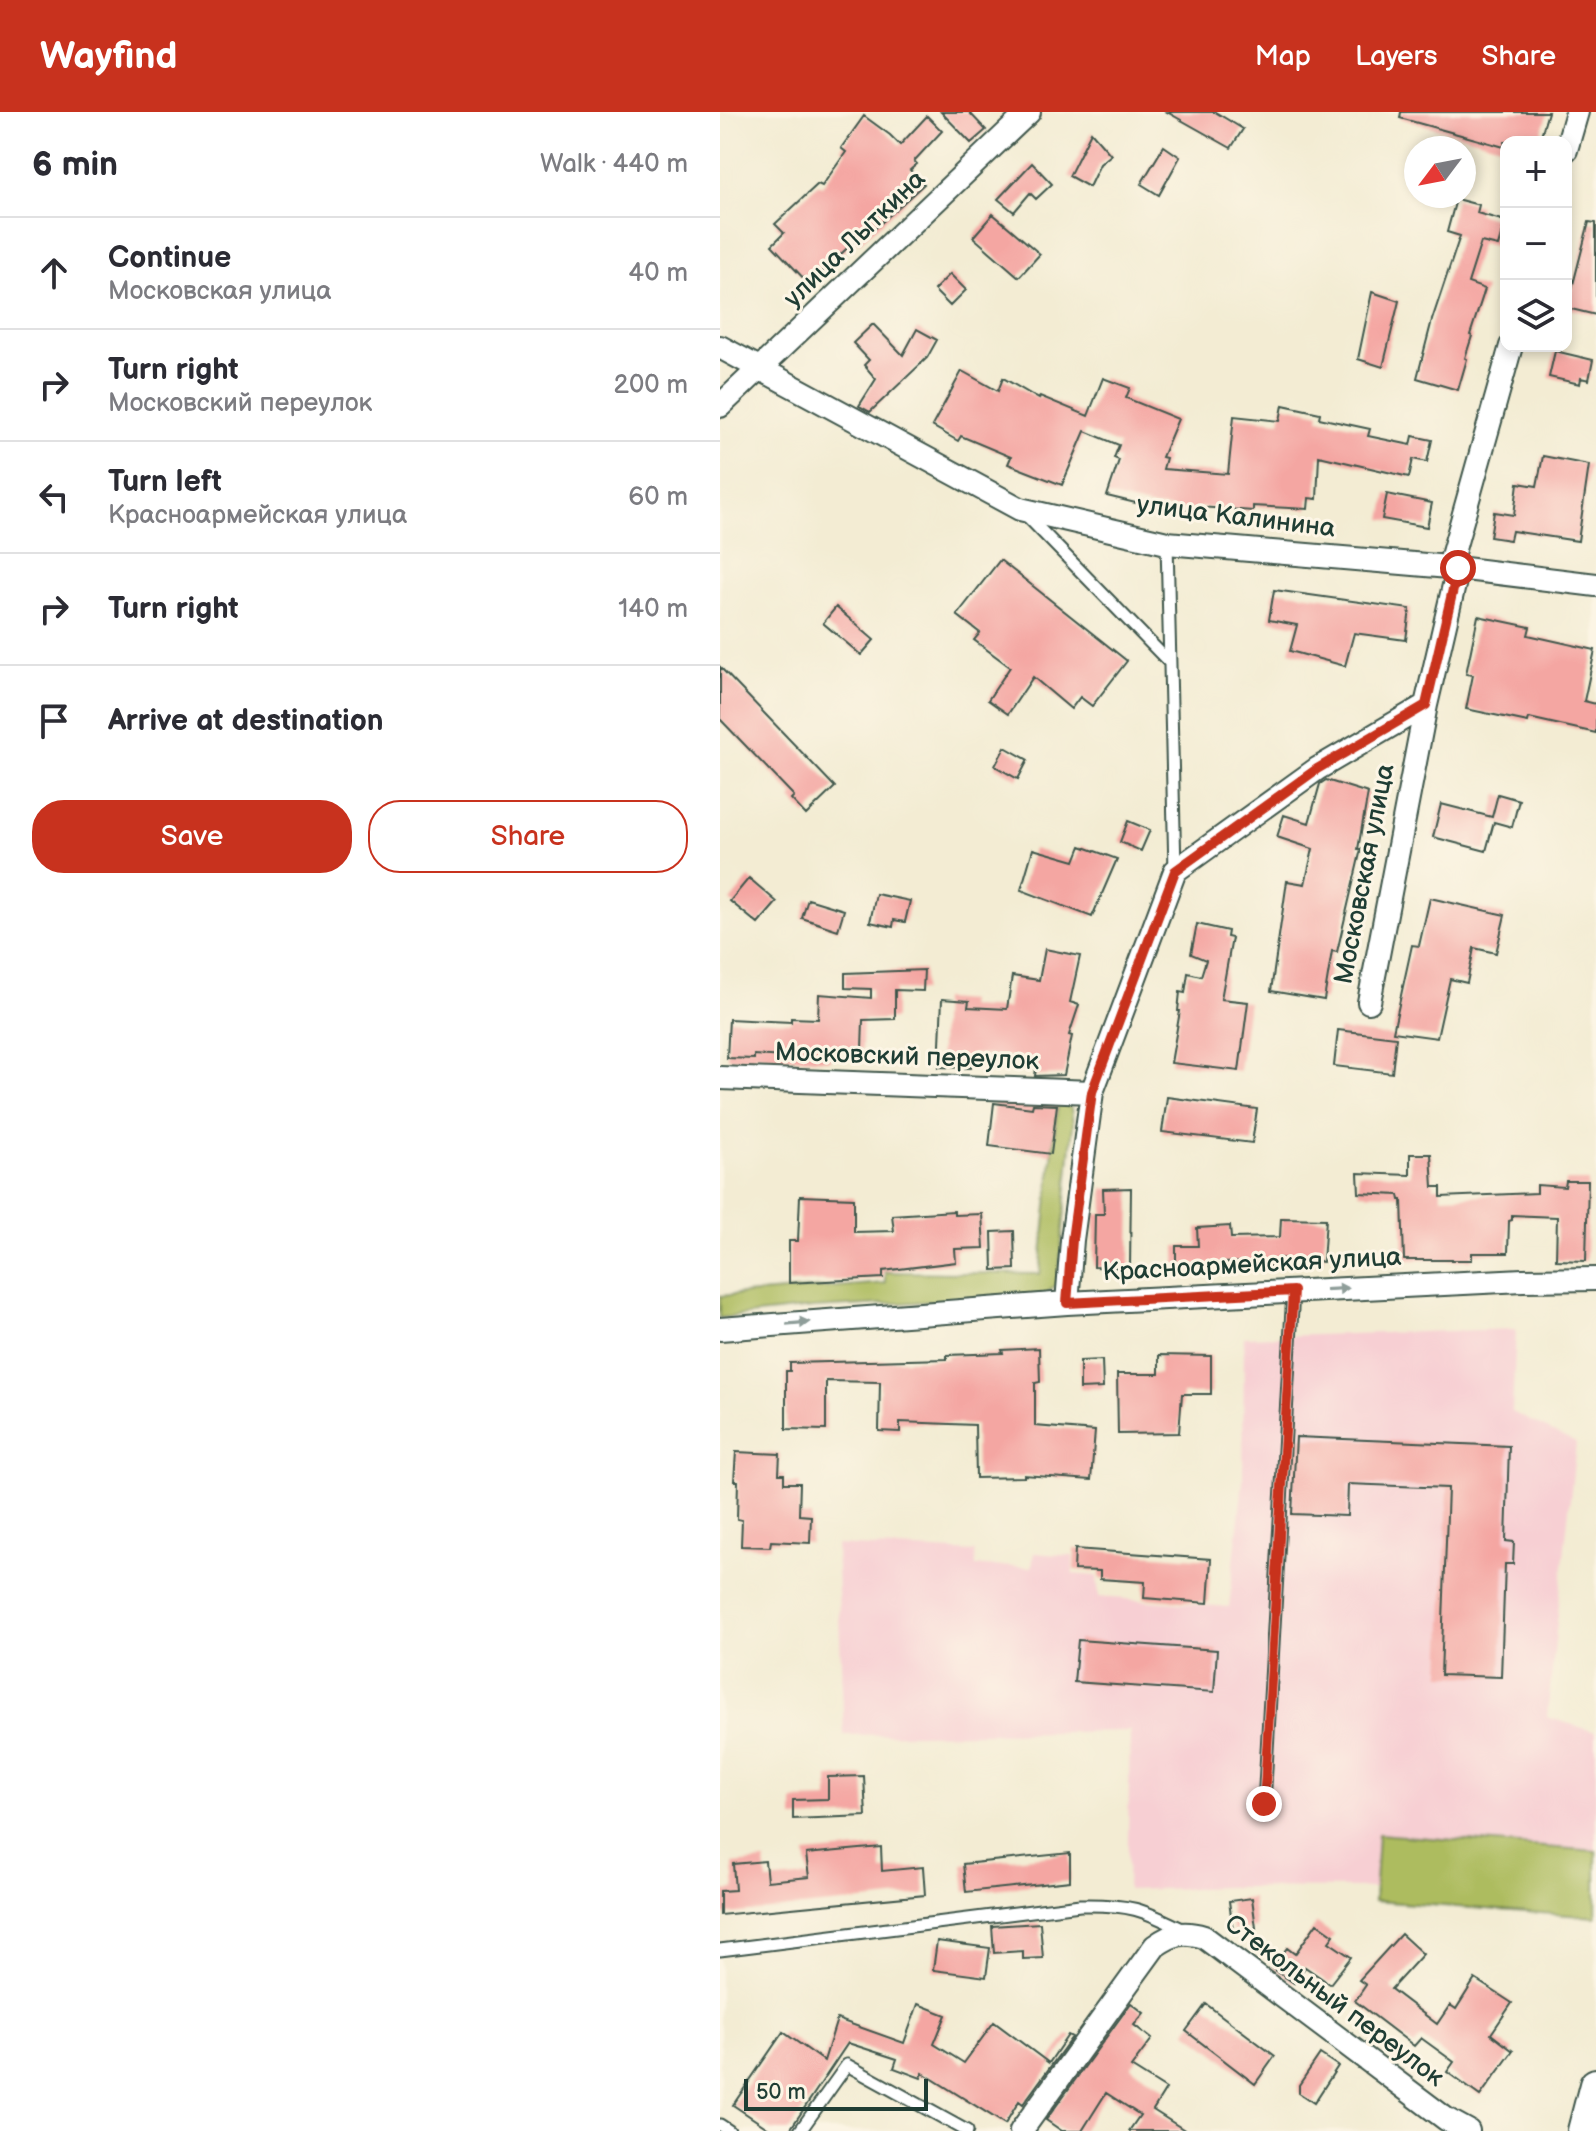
<!DOCTYPE html>
<meta charset="utf-8">
<style>
:root{--surface:#fff;--page:#f2f2f3;--text:#2b2b33;--muted:#7c7c81;--line:#e1e1e2;--accent:#c8321e}
body{margin:0;font-family:"Balsamiq Sans",sans-serif;background:var(--page);color:var(--text)}
.controls{position:absolute;right:24px;top:24px;display:grid;overflow:hidden;border-radius:16px;box-shadow:0 4px 12px #0003}
.controls button{width:72px;height:72px;display:grid;place-items:center;padding:0;border:0;border-bottom:2px solid var(--line);background:var(--surface);color:var(--text);font:40px sans-serif}
.compass{position:absolute;left:684px;top:24px;width:72px;height:72px;border-radius:50%;background:var(--surface);box-shadow:0 4px 12px #0003;rotate:238deg}
.scale{position:absolute;left:24px;bottom:20px;width:184px;box-sizing:border-box;padding-left:8px;border:4px solid #1f3d34;border-top:0;font-size:22px;line-height:28px;white-space:nowrap;color:#1f3d34;-webkit-text-stroke:6px #fcf5e5;paint-order:stroke}
.stop{position:absolute;width:24px;height:24px;margin:-18px;border:6px solid #c8321e;border-radius:50%;background:#fff}
.stop.end{background:#c8321e;border-color:#fff;box-shadow:0 2px 8px #0008}
.list{margin:0;padding:0;list-style:none}
h2{display:flex;justify-content:space-between;align-items:center;height:104px;margin:0;padding:0 32px;font-size:34px}
h2 small{font-size:26px;font-weight:400;color:var(--muted)}
.list li{display:grid;grid-template-columns:52px 1fr auto;gap:24px;align-items:center;box-sizing:border-box;height:112px;padding:0 32px;border-top:2px solid var(--line)}
.list b{display:block;font-size:30px;white-space:nowrap}
.list p{margin:0;font-size:26px;white-space:nowrap;color:var(--muted)}
.list em{font-size:26px;font-style:normal;color:var(--muted)}
.actions{display:flex;gap:16px;padding:24px 32px}
.actions a{flex:1;padding:18px 0;border:2px solid var(--accent);border-radius:32px;text-align:center;font-size:28px;color:var(--accent)}
.actions .main{background:var(--accent);color:#fff}
.icon{flex:none;width:44px;height:44px;fill:none;stroke:currentColor;stroke-width:2;stroke-linecap:round;stroke-linejoin:round}
.map{position:relative;flex:none;width:876px;height:2019px;overflow:hidden}
header{display:flex;align-items:center;gap:48px;box-sizing:border-box;height:112px;padding:0 40px;background:var(--accent);color:#fff}
header strong{font-size:38px}
nav{display:flex;gap:44px;margin-inline-start:auto;font-size:28px}
main{display:flex}
aside{flex:1;background:var(--surface)}
.map>svg:first-child{display:block}
</style>
<header>
<strong>Wayfind</strong>
<nav><a>Map</a><a>Layers</a><a>Share</a></nav>
</header>
<main>
<aside>
<h2>6 min<small>Walk · 440 m</small></h2>
<ul class="list">
<li><svg class="icon" aria-label="ahead" viewBox="0 0 24 24"><path d="M12 20V5M6 11l6-6 6 6"/></svg><div><b>Continue</b><p>Московская улица</p></div><em>40 m</em></li>
<li><svg class="icon" aria-label="right" viewBox="0 0 24 24"><path d="M7 20v-9h11M14 6l5 5-5 5"/></svg><div><b>Turn right</b><p>Московский переулок</p></div><em>200 m</em></li>
<li><svg class="icon" aria-label="left" viewBox="0 0 24 24"><path d="M17 20v-9H6M10 6l-5 5 5 5"/></svg><div><b>Turn left</b><p>Красноармейская улица</p></div><em>60 m</em></li>
<li><svg class="icon" aria-label="right" viewBox="0 0 24 24"><path d="M7 20v-9h11M14 6l5 5-5 5"/></svg><div><b>Turn right</b></div><em>140 m</em></li>
<li><svg class="icon" aria-label="arrive" viewBox="0 0 24 24"><path d="M6 21V4h12l-3 4 3 4H6"/></svg><div><b>Arrive at destination</b></div></li>
</ul>
<div class="actions"><a class="main">Save</a><a>Share</a></div>
</aside>
<div class="map">
<svg width="876" height="2019" viewBox="0 0 876 2019">
<rect width="100%" height="100%" fill="#fcf5e5"/>
<filter id="ink" filterUnits="userSpaceOnUse"><feTurbulence type="fractalNoise" baseFrequency=".0125" numOctaves="2"/><feDisplacementMap in="SourceGraphic" scale="16" xChannelSelector="R" yChannelSelector="G"/><feConvolveMatrix kernelMatrix="1 2 1 2 8 2 1 2 1" color-interpolation-filters="sRGB"/></filter>
<filter id="wash" filterUnits="userSpaceOnUse"><feTurbulence type="fractalNoise" baseFrequency=".006" numOctaves="4" result="noise"/><feDisplacementMap in="SourceGraphic" scale="32" xChannelSelector="R" yChannelSelector="G"/><feGaussianBlur stdDeviation="1.8" result="paint"/><feColorMatrix in="noise" values="0 0 0 0 0 0 0 0 0 0 0 0 0 0 0 0 0 1.4 0 .05"/><feComposite in="paint" operator="in"/></filter>
<g filter="url(#wash)">
<rect width="100%" height="100%" fill="#f3ecd3"/>
<path fill="#f7cfd3" d="M796 1217 792 1300 856 1331 827 1605 876 1620V1739L658 1722 655 1776 506 1775 407 1778 410 1619 124 1623 116 1433 255 1440 256 1454 312 1455 314 1441 353 1444V1462L377 1464 379 1485 509 1495 523 1370 524 1225Z"/>
<path fill="#adbc5f" stroke="#667c4a" stroke-width="2" d="M338 988 343 989 351 996 353 1012 338 1170 325 1183 93 1196 0 1206V1184L165 1171V1160L320 1162Z
M658 1722 876 1739V1805L654 1789Z"/>
<g id="blocks">
<path fill="#f4a6a2" d="M221 0H249L266 18 251 31Z
M447 0H495L523 17 511 36Z
M681 0H828L819 30H785L784 35 680 6Z
M144 4 170 23 180 33 207 4 222 19 194 49 197 52 190 58 204 72 140 130 137 127 89 172 52 133 64 121 55 112 98 72 102 74 126 40 121 36Z
M371 20 391 43 380 52 369 75 349 64Z
M444 34 460 45 439 83 421 72Z
M312 51 332 72 316 87 310 81 294 100 278 87Z
M736 87 759 93 757 101 785 109 778 134 761 130 748 171 765 177 750 223 752 224 745 246 747 247 738 278 697 266 712 208 740 124 727 120Z
M273 102 320 142 299 165 253 125Z
M869 110 876 111V203L847 196Z
M230 162 246 178 230 194 214 178Z
M652 180 679 189 663 255 638 247Z
M153 212 183 243 197 217 217 228 207 246 150 300 139 294 156 267 144 253 149 248 133 231Z
M835 239 873 248 869 268 861 266 860 272 829 265Z
M242 259 278 279 283 266 319 287 320 284 368 304 383 266 410 276 406 286 458 307 442 345 446 346 443 357 508 362 514 304 560 309 563 293 600 301 599 306 650 317 648 324 691 333 693 324 712 328 707 350 693 347 689 365 599 344 597 387 589 386 588 397 533 394V399L480 395V399L432 395 387 384 399 348 394 346 399 333 365 319 342 373 288 352 291 345 241 324 238 329 212 314Z
M823 344 869 353 858 429 792 419 790 428 770 425 774 400 794 403 798 371 817 374Z
M667 382 712 391 707 415 662 407Z
M280 448 407 549 372 594 360 585 351 597 313 565 288 602 268 588 290 555 254 528 260 521 237 503Z
M554 478 690 497 686 528 634 521 625 554 570 539 577 513 549 508Z
M116 495 154 528 141 543 103 511Z
M758 504 810 515 808 523 875 538 864 589 876 592V621L809 606 808 610 746 597 753 563 746 562Z
M0 555 115 675 86 703 71 687 74 684 0 607Z
M285 635 308 648 298 667 275 654Z
M606 668 648 681 638 737H641L617 840 612 839 604 888 551 879 567 769 585 772 593 737 557 725 564 703 589 711 600 672Z
M778 682 799 688 792 715 774 710 766 739 713 725 721 692 772 705Z
M408 709 430 718 421 739 400 730Z
M361 734 397 747 372 805 301 778 313 737 355 749Z
M29 766 57 790 38 812 10 789Z
M156 782 190 789 185 810 174 808 173 815 150 810Z
M710 786 785 803 776 841 754 836 747 871 730 867 717 926 673 920 692 833 699 834Z
M88 787 124 798 118 818 82 806Z
M477 812 508 819 507 825 512 826 501 887 528 890 519 959 451 951 460 899H458L460 880 465 881 468 861 481 864 486 848 471 842Z
M325 837 360 844 350 890 359 893 349 923 352 924 344 963 315 964 316 956 305 954 307 945 252 942 251 956 219 955 222 887 249 889 248 895 287 897 292 864 319 868Z
M204 858 203 879 175 878V907L143 908 142 937 117 935V940L110 939V948L34 943V947L7 946 9 907 71 910V906L98 907 99 882 151 886V877L125 876V861Z
M618 918 676 925 672 961 614 954Z
M447 985 537 997 532 1031 442 1020Z
M274 991 312 996 313 992 337 993 331 1042 269 1034Z
M690 1042H711L713 1075H721V1085L817 1081V1073L845 1075 846 1069H868L866 1149 836 1148 837 1105 792 1103V1108L789 1109 788 1141H752V1148H684L682 1088H680L679 1083 639 1081 638 1061 690 1063Z
M411 1076 410 1156 374 1155 375 1102H384L383 1077Z
M80 1084 134 1086V1120L174 1119 172 1103 234 1099V1103L262 1102 264 1136 235 1137 236 1150 163 1159V1166L69 1171V1129H78Z
M561 1106 606 1107 603 1150 557 1146V1154L525 1155V1150L456 1153V1134H478L477 1116 510 1114 511 1126 560 1125Z
M294 1119 295 1157 273 1158 272 1120Z
M319 1236 320 1270 315 1271V1314L375 1319 371 1368 304 1363V1365L256 1366 255 1313 180 1310V1320L159 1319 160 1270 106 1269V1318L66 1317V1259H70V1251L227 1247V1243L283 1241 282 1238Z
M439 1243 491 1244V1282H462L459 1321 398 1322 397 1262H439Z
M382 1248 383 1276 360 1277V1249Z
M576 1325 789 1334 786 1429 794 1430 793 1452H785L781 1565 721 1563 728 1376 628 1372 627 1404 572 1402Z
M16 1340 60 1342 59 1362H64V1371H80L79 1403 91 1404 90 1431 51 1429 50 1435 21 1434 22 1408 17 1407 18 1369H14Z
M355 1437 491 1447 488 1491 424 1486 425 1470 380 1467V1459L354 1458Z
M358 1528 497 1538 494 1580 354 1570Z
M144 1664 146 1704 73 1707V1688L108 1687V1665Z
M161 1735 162 1759 203 1755 205 1783 0 1803V1779L15 1778 13 1752 45 1749 47 1769 89 1765 86 1742Z
M350 1741V1769L246 1780 243 1752Z
M532 1786 536 1816 513 1819 509 1789Z
M320 1811 323 1846 303 1847V1839L274 1841 272 1814Z
M597 1811 614 1823 609 1830 631 1845 610 1872 585 1855 574 1871 552 1856 567 1836 575 1842Z
M681 1822 703 1842 671 1877 717 1912 730 1893 736 1897 755 1867 792 1891 771 1922 793 1939 760 1984 727 1960 734 1950 701 1926 694 1934 635 1889 646 1873 639 1868Z
M217 1829 270 1836 266 1865 213 1858Z
M411 1891 424 1901 414 1913 432 1927 411 1955 446 1977 433 1998 466 2019H409L420 2003 386 1981 362 2019H342L326 2008Z
M198 1892 226 1903 214 1932 244 1951 274 1910 329 1951 348 1923 352 1925 303 1992 299 1989 285 2012 203 1961 201 1966 174 1956 177 1947 128 1931 69 2019H52L13 1993 63 1920 104 1949 117 1907 184 1931Z
M486 1892 555 1944 535 1972 466 1919Z
M600 1942 618 1954 594 1991 579 1981V1973Z"/>
</g>
</g>
<g filter="url(#ink)">
<use href="#blocks" fill-opacity="0" stroke="#3f574c" stroke-width="2"/>
<g fill="none" stroke-linecap="round" stroke-linejoin="round">
<defs>
<path id="lane" d="M306 403 450 551
M447 431 455 758
M544 1692 573 1179
M0 1838 360 1793C410 1792 422 1797 466 1819
M0 2013 9 2019
M80 2019 127 1953 247 2019"/>
<path id="street" d="M846 38 857 0
M0 235 300 397 447 431 729 455 876 473
M0 294 309 0
M729 455 791 234
M649 890 706 593 738 456
M0 966 372 980
M347 1191 352 1128 372 980 455 759 597 657 706 593
M0 1217 347 1191 803 1168 876 1167
M301 2019 435 1834C453 1821 464 1819 484 1825L726 2007 748 2019"/>
<path id="secondary" d="M864 2019 876 1973"/>
</defs>
<use href="#lane" stroke="#3f574c" stroke-width="15"/>
<use href="#street" stroke="#3f574c" stroke-width="26"/>
<use href="#secondary" stroke="#3f574c" stroke-width="36"/>
<use href="#lane" stroke="#fff" stroke-width="11"/>
<use href="#street" stroke="#fff" stroke-width="22"/>
<use href="#secondary" stroke="#fff" stroke-width="32"/>
</g>
<defs><path id="oneway-solid" d="M-6-.8H1V-3.2L6.5 0L1 3.2V.8H-6Z" transform="scale(2)"/></defs>
<g fill="#8f9e9a">
<use href="#oneway-solid" transform="translate(617 1177) rotate(-3)"/>
<use href="#oneway-solid" transform="translate(78 1211) rotate(-5)"/>
</g>
</g>
<g fill="none" stroke-linecap="round" stroke-linejoin="round" filter="url(#ink)">
<path stroke="#c8321e" stroke-width="10" d="M544 1692 573 1179 347 1191 352 1128 372 980 455 759 597 657 706 593 738 456"/>
</g>
<g text-anchor="middle" dominant-baseline="central" stroke-width="6" stroke-linejoin="round" paint-order="stroke">
<g font-size="26" fill="#1f3d34" stroke="#fcf5e5">
<text transform="translate(135 127) rotate(-44)">улица Лыткина</text>
<text transform="translate(516 405) rotate(7)">улица Калинина</text>
<text transform="translate(645 762) rotate(-79)">Московская улица</text>
<text transform="translate(187 945) rotate(2)">Московский переулок</text>
<text transform="translate(532 1153) rotate(-3)">Красноармейская улица</text>
<text transform="translate(614 1889) rotate(37)">Стекольный переулок</text>
</g>
</g>
</svg>
<div class="controls">
<button>+</button>
<button>−</button>
<button><svg class="icon" aria-label="layers" viewBox="0 0 24 24"><path d="M12 4l9 5-9 5-9-5zM3 14l9 5 9-5"/></svg></button>
</div>
<svg class="compass" viewBox="-18 -18 36 36"><path d="M0-13l5 13h-10z" fill="#e53935"/><path d="M0 13l5-13h-10z" fill="#7c7c81"/></svg>
<div class="scale">50 m</div>
<div class="stop" style="left:738px;top:456px"></div>
<div class="stop end" style="left:544px;top:1692px"></div>
</div>
</main>
